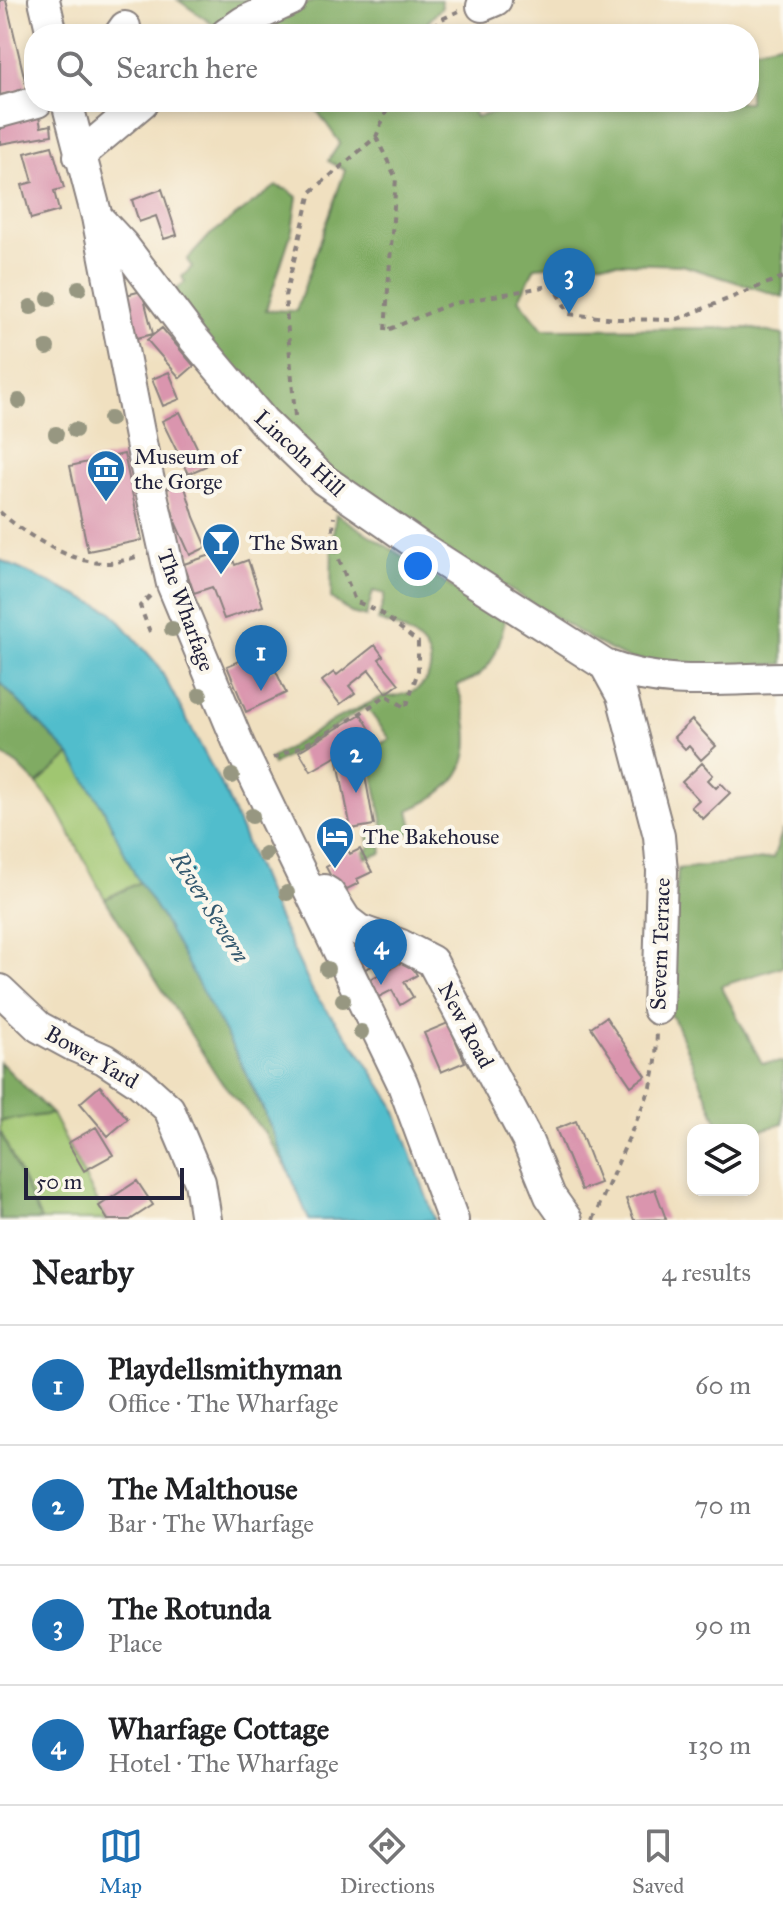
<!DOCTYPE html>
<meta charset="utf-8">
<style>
:root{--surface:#fff;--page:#f6f6f6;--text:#202124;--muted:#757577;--line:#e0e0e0;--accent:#1f6fb2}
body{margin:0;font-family:"IM FELL Great Primer",serif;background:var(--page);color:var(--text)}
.controls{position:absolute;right:24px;bottom:24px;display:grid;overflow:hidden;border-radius:16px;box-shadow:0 4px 12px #0003}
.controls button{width:72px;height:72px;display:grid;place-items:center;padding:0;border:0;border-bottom:2px solid var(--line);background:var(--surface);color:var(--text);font:40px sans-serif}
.scale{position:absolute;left:24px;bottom:20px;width:160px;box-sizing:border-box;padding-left:8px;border:4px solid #22223b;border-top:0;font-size:22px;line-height:28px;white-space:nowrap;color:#22223b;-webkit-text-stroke:6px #fbf7ec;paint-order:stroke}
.you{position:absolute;left:418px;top:566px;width:28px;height:28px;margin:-20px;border:6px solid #fff;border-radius:50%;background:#1a73e8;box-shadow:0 0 0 12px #1a73e833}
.badge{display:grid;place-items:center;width:52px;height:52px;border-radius:50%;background:var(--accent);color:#fff;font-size:26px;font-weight:700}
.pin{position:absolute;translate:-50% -66px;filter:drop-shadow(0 2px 4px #0008)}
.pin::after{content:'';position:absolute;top:42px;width:28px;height:24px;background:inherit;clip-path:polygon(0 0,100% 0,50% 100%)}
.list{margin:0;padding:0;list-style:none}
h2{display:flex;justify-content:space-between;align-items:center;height:104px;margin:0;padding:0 32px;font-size:34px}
h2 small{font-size:26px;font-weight:400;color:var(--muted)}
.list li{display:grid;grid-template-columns:52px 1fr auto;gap:24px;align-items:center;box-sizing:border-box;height:120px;padding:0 32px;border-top:2px solid var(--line)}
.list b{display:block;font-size:30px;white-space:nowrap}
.list p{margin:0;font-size:26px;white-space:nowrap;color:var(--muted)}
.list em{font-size:26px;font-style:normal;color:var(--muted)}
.icon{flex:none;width:44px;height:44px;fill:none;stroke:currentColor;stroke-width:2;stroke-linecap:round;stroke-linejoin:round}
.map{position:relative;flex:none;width:783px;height:1220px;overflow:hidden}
.search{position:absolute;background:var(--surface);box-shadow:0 4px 12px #0003;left:24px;right:24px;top:24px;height:88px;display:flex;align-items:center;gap:20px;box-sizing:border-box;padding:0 28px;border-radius:32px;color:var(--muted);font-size:30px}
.sheet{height:584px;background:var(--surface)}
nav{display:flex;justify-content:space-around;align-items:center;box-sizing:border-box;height:112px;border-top:2px solid var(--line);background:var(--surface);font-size:22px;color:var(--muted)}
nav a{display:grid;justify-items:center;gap:4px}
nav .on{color:var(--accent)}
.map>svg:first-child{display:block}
</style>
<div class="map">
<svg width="783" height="1220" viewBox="0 0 783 1220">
<rect width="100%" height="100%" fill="#fbf7ec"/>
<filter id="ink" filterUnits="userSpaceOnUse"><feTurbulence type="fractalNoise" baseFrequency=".0125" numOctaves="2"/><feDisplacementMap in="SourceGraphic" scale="16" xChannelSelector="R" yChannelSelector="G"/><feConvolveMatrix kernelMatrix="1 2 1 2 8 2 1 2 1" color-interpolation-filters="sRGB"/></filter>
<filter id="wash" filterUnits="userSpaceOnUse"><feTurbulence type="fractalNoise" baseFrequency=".006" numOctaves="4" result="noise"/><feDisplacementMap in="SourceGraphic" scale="32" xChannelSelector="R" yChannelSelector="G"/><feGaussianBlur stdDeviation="1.8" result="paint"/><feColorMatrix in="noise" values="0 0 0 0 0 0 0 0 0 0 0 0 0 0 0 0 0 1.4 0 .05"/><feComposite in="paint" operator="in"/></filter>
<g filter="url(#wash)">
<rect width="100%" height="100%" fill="#f0e0c0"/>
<path fill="#a0c671" stroke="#617456" stroke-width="2" d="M70 755 102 806 140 882 105 899 57 809 37 784Z
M52 1114 107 1220H41L0 1131V1121Z"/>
<path fill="#80ab63" stroke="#51664f" stroke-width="2" d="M178 0H271L221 30Z
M316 0H441L442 7 417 34H263L256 25Z
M783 42V297L682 265 594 262 535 267 519 299 543 329 749 328 783 335V664L707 667 629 659 595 642 321 474 170 295 185 282 182 277 192 267 187 260 210 235 276 186 288 190 297 197 292 230 266 310 296 311 345 170 328 161 340 143 311 102H469L476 117 537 102H749V50Z
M336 514 505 621C497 653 491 676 457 685 477 747 474 783 409 810L414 832 381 843 382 853 366 858 364 852 370 848 368 835 384 829 368 750 390 739 366 707 273 765 270 759 336 719 386 695 392 697C400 695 410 693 417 689 424 685 429 676 430 669 434 641 399 627 378 621L385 594 373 591 366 617 351 613 331 598 332 541Z
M0 682 70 755 37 784 18 765 0 753Z
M783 830V966L721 986 762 1063 783 1062V1124L753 1132 721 1130 674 1019 665 1010 678 869 773 858Z
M140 882C199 975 249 1075 292 1176L264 1132 219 1079 105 899Z
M0 1062 52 1114 0 1121Z
M0 1131 41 1220H0Z"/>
<path fill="#51bdcc" stroke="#3a7084" stroke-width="2" d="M0 560 111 611 158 665 226 794 272 905 313 992 360 1053 393 1104 435 1220H309L262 1106 237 1055 161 916 135 875 102 806 70 755 0 682Z"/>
<g id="blocks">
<path fill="#da95ae" d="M0 0H6L27 89 0 95Z
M38 112 41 127 51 125 52 135 0 144V119Z
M52 146 64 188 54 191 59 211 31 219 22 185 33 182 25 153Z
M162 189 177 235 164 239 156 216 139 222 132 200Z
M142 291 153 334 137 338 126 295Z
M162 328 194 366 180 378 147 340Z
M169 372 180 399 163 406 152 379Z
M180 412 206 466 188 474 162 421Z
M124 454 142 540 88 551 70 466Z
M184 484 194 517 207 547 190 555 176 524 166 489Z
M229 549 235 565 248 560 263 606 224 619 212 587 194 593 184 564Z
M375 645 383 656 379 659 399 684 387 693 369 670 349 686 355 693 340 704 322 681 334 672 337 675Z
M251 656 259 677 275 669 286 693 246 712 227 666Z
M361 714 373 734 359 742 374 825 351 829 337 756 311 771 299 751Z
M692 720 716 746 701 760 689 746 685 749 674 737Z
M702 763 713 775 708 780 716 788 721 783 730 793 703 819 691 807 699 800 682 782Z
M347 848 350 854 360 849 372 872 357 879 359 883 345 890 342 885 337 888 326 867 335 862 332 856Z
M359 943 363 951 371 947 376 958 370 961 372 966 361 971 350 947Z
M408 959 417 975 404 982 413 997 400 1005 392 990 377 998 367 981Z
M606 1017 646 1076 631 1086 591 1027Z
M448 1023 465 1062 441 1072 424 1033Z
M100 1086 128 1119 108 1136 80 1103Z
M576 1121 600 1183 581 1190 556 1129Z
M96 1127 113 1155 84 1171 68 1143Z
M137 1181 153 1205 130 1220H108L99 1206Z
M655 1189 666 1219 634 1220 626 1199Z"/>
</g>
</g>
<g filter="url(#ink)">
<use href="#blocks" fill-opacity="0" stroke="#89817e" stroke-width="2"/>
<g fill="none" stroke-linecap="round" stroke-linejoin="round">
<defs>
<path id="minor" d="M44 0 52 34
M482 6 496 0
M120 34 125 27
M226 34 243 22 291 0
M67 102 97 217 145 463 172 584 240 747 402 1082 453 1220
M0 112 37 102
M79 156 143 102
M97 217 123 245 193 338 263 421 324 480 422 548 605 665C663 687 723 679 783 678
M605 665 622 696 659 836 662 871 658 1009
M324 890 329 893 346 920 359 930 401 945 432 961 527 1140 550 1196 567 1220
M0 990 39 1027 74 1046 104 1059 139 1082 169 1109 200 1182 206 1220"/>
</defs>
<use href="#minor" stroke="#89817e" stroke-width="34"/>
<path stroke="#89817e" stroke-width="4" stroke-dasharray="6 6" stroke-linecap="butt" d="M424 34 442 19 459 11
M376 137 396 178 385 331 450 304 554 285 569 314 617 319 675 320 783 277
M295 416 285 296 311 192 376 137 390 102
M0 512C24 534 69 562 103 563 115 564 130 558 141 556
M150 632 140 606 150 596
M273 758C316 741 350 722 386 695L406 708 418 671V642L380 612 355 601 332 541 334 517
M593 1220 651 1087 656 1061 657 1031"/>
<use href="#minor" stroke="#fff" stroke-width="30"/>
</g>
<g fill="#979781">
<circle cx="79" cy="288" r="8"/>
<circle cx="49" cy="299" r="8"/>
<circle cx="31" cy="307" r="8"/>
<circle cx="47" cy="348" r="8"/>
<circle cx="19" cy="401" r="8"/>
<circle cx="110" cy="419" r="8"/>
<circle cx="75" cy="430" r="8"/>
<circle cx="56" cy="434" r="8"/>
<circle cx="172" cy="629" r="8"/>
<circle cx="200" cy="695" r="8"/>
<circle cx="232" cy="776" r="8"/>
<circle cx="252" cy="816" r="8"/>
<circle cx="265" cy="854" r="8"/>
<circle cx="287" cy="893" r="8"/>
<circle cx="327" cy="969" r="8"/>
<circle cx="343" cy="1000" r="8"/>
<circle cx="361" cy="1032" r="8"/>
</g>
</g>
<defs>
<symbol id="museum-pin" viewBox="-11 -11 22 30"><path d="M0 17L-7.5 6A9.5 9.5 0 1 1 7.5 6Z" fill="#1f6fb2" stroke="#fbf7ec"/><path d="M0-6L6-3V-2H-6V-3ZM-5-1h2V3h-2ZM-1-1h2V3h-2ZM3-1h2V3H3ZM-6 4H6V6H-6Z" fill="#fff"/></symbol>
<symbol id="bar-pin" viewBox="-11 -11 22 30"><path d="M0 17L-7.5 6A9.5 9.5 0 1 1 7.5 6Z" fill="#1f6fb2" stroke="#fbf7ec"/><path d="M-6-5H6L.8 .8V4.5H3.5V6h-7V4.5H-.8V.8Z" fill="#fff"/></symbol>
<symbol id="hotel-pin" viewBox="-11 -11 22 30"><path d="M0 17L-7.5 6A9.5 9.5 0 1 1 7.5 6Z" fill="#1f6fb2" stroke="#fbf7ec"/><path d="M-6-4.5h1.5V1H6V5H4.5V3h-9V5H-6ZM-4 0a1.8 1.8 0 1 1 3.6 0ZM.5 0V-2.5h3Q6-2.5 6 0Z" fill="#fff"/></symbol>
</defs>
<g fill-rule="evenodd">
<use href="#museum-pin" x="84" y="447" width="44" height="60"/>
<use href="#bar-pin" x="199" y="520" width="44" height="60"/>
<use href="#hotel-pin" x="313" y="814" width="44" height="60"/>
</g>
<g text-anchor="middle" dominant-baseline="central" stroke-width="8" stroke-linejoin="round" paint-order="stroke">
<g font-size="22" fill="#22223b" stroke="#fbf7ec">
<text transform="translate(300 453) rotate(43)">Lincoln Hill</text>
<text transform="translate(186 610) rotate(70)">The Wharfage</text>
<text transform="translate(660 944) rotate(-88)">Severn Terrace</text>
<text transform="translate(466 1025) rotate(62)">New Road</text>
<text transform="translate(92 1057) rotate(30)">Bower Yard</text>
</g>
<g font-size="22" fill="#22223b" stroke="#fbf7ec" text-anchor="start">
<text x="134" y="456">Museum of<tspan x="134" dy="25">the Gorge</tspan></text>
<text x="249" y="542">The Swan</text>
<text x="363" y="836">The Bakehouse</text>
</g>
<g font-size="24" font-style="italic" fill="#32586e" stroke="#fbf7ec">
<text transform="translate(210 907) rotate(58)">River Severn</text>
</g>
</g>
</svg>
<div class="controls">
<button><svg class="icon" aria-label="layers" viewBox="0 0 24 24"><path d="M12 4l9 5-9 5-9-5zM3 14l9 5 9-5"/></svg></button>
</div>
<div class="scale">50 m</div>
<div class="you"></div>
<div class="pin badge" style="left:261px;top:691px">1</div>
<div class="pin badge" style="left:356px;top:793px">2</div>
<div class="pin badge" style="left:569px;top:314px">3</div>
<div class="pin badge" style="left:381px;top:985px">4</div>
<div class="search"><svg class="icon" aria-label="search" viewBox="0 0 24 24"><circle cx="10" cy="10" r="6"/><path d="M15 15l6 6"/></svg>Search here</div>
</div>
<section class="sheet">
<h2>Nearby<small>4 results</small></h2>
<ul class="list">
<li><span class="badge">1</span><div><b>Playdellsmithyman</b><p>Office · The Wharfage</p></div><em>60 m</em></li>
<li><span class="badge">2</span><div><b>The Malthouse</b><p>Bar · The Wharfage</p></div><em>70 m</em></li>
<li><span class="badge">3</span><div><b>The Rotunda</b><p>Place</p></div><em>90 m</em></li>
<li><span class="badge">4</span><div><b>Wharfage Cottage</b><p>Hotel · The Wharfage</p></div><em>130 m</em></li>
</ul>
</section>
<nav>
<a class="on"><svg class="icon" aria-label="map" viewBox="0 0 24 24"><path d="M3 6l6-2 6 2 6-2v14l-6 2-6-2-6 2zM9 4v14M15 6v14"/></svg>Map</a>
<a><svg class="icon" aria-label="directions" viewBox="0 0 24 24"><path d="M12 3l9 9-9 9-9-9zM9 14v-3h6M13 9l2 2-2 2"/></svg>Directions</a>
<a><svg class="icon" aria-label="saved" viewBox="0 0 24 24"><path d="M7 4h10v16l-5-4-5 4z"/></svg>Saved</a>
</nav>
